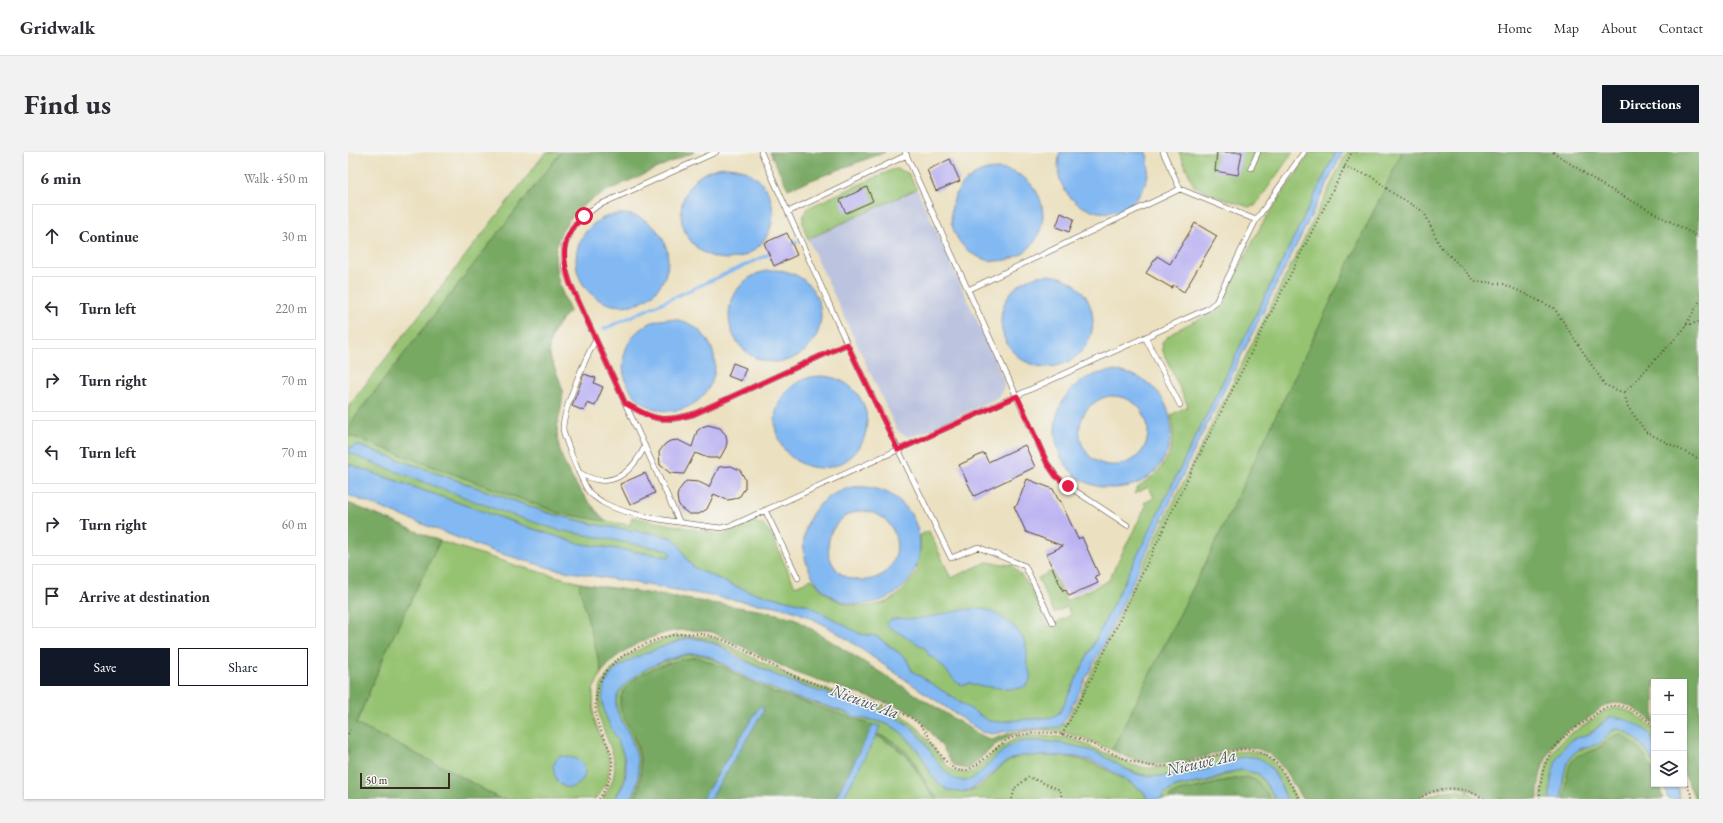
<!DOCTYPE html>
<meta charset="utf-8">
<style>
:root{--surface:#fff;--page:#f2f2f3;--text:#2b2b33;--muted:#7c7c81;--line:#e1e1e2;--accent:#111827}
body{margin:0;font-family:"EB Garamond",serif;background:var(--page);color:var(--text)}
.controls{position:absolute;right:12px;bottom:12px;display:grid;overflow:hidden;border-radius:0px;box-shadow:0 1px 3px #0004}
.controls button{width:36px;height:36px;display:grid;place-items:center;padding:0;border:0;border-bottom:1px solid var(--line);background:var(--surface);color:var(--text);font:20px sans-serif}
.scale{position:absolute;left:12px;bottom:10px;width:90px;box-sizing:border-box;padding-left:4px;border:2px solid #3b2a1e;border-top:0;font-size:11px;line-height:14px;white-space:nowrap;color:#3b2a1e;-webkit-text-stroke:3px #f6f6f2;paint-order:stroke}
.stop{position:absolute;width:12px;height:12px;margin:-9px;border:3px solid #e11d48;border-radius:50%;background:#fff}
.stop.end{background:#e11d48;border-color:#fff;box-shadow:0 1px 4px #0008}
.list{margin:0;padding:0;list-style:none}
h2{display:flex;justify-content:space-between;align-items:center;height:52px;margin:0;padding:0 16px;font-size:17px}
h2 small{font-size:13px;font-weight:400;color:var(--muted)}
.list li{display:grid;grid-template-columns:26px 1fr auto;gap:12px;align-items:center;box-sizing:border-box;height:64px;margin:0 8px 8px;padding:0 8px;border:1px solid var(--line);border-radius:0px}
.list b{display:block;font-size:15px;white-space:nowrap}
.list em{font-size:13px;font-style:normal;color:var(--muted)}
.actions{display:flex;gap:8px;padding:12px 16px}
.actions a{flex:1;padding:9px 0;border:1px solid var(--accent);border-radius:0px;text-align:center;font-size:14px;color:var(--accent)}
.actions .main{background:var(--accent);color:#fff}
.icon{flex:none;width:22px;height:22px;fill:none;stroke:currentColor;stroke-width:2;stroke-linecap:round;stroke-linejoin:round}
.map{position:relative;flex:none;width:1351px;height:647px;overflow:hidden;border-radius:0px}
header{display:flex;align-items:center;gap:24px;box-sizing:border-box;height:56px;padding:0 20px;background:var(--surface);border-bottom:1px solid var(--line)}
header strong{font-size:19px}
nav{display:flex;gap:22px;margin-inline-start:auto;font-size:14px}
.intro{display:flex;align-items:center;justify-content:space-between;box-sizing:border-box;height:96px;padding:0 24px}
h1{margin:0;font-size:28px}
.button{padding:10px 18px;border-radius:0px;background:var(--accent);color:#fff;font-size:14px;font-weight:700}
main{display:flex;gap:24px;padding:0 24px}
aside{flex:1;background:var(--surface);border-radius:0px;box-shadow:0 1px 3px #0004}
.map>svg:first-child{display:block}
</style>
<header>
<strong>Gridwalk</strong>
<nav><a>Home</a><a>Map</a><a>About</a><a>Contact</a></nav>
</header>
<div class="intro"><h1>Find us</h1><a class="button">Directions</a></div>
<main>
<aside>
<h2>6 min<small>Walk · 450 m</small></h2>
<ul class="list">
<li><svg class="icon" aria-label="ahead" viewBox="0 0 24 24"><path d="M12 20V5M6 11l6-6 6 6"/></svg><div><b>Continue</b></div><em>30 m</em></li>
<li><svg class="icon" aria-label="left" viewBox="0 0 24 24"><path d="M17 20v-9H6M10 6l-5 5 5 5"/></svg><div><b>Turn left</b></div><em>220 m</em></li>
<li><svg class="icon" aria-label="right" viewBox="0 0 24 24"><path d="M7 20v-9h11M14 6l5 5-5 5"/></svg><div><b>Turn right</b></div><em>70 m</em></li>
<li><svg class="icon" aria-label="left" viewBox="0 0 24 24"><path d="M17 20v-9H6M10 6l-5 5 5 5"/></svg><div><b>Turn left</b></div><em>70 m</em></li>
<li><svg class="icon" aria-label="right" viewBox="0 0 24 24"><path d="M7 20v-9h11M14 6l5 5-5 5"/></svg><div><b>Turn right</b></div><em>60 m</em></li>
<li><svg class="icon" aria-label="arrive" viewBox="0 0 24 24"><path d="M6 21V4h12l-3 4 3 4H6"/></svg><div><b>Arrive at destination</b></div></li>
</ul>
<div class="actions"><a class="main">Save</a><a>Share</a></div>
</aside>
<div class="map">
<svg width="1351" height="647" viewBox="0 0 1351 647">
<rect width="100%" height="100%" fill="#f6f6f2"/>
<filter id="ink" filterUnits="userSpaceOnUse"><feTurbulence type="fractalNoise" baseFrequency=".025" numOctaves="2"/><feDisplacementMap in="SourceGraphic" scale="8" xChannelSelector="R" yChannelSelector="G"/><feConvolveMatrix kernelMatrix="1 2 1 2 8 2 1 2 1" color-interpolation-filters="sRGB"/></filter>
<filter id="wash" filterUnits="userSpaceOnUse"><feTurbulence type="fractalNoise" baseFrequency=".012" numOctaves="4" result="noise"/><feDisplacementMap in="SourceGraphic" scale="16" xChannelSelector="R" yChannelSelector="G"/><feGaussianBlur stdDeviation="0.9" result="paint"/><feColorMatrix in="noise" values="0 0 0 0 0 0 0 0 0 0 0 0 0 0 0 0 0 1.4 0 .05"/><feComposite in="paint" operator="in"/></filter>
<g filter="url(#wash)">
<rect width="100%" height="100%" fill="#ebe0bf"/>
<path fill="#bbc3de" d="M569 37 655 226 656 235 652 243 645 248 576 280 561 285 552 281 549 278 460 87Z"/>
<path fill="#96c372" stroke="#687648" d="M198 0H213L0 274V255Z
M831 0H945L907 54 901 55 868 44 846 34Z
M963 0H988L712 560 705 565 650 570 641 569 564 519 558 506 528 484 512 482 460 453 403 440 382 432 345 415 338 406 332 394 308 382 249 373 200 361 9 293 0 297V283L211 361 282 373 284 365 374 383 403 370 414 372 422 380 447 434 464 427C469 432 473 438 479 442 499 458 531 459 551 442 559 435 564 427 570 418L568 416 572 400V383L581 379 603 426 639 410 664 413 681 433 700 475 723 463 719 455 706 461 690 426 704 419 718 449 760 429 798 354 796 351 806 346 801 335 786 342C789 334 795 332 801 327 822 312 829 287 823 263L840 254 815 200 814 190C830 173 851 170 870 157L914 72Z
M999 0H1054L863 400 764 598C729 583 702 571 664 583L662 581C676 577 709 578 718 571L751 506 821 359Z
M549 17 560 21 569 37 460 87C455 75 451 65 461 55L544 18Z
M0 299 322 398 323 402 321 405 229 391 179 375 0 312Z
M92 389 170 414 233 431 231 434 254 520 245 538 246 567 262 609 260 626 257 634 247 647H152L107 621 8 572 38 499Z
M326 484H350L363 485 378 492 451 529 536 555 553 562 571 577 599 614 607 620 618 621 625 619 654 594 669 586 683 583 723 586 785 613 801 616 834 613 884 600 901 599 915 602 923 608 930 616 949 647H939C933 634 926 612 911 607 893 601 876 612 859 617 842 622 820 625 802 624 792 623 785 620 776 616 751 605 698 584 672 590 653 594 634 629 616 629 593 629 581 590 564 576 548 563 530 559 511 552 478 541 444 532 413 516 392 506 367 485 343 486 327 486 282 512 265 520L270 588 276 604 277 616 276 630 266 647H254C278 614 262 601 252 567 251 563 251 557 251 552 251 548 250 544 251 540 251 536 254 532 256 529 270 503 299 493 326 484Z
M342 502C366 502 379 517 399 526 435 540 471 553 507 564 522 569 536 568 550 578 558 584 566 594 572 602 582 616 585 632 602 638 638 647 640 617 667 606 675 602 685 604 694 604 738 603 752 614 789 635L795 639 800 647H591C578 635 573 620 563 605 555 595 541 586 529 582L531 574 516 571 425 540 390 524 377 516 349 505 314 513 272 555C284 583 303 616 286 647H282C298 626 288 596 277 575 274 567 267 558 268 549 271 522 320 507 342 502Z
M1268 556C1283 558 1296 567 1306 577V588L1300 582 1253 571C1245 581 1238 584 1226 587L1203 625 1202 647H1193C1195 624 1199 600 1218 585 1225 579 1234 575 1241 570 1251 563 1256 557 1268 556Z
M1269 577C1289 583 1306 599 1306 621L1296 602 1273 582 1268 583 1248 597 1239 601 1219 627 1217 647H1214C1214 632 1215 611 1227 600 1232 596 1239 597 1244 594 1253 589 1260 580 1269 577Z
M528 583 546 594 560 605 581 639 588 647H495Z
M894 618 911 622 928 647H922L918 640 880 627 862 633 828 640 823 644 822 647H814V644C824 632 843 633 858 630 870 626 881 620 894 618Z
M1105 638 1120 640 1133 647H1120L1109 643 1090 647H1074L1091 640Z"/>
<path fill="#78a964" stroke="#5a6a41" d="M213 0H346C324 9 303 19 281 29 268 35 252 41 240 50 198 81 202 116 222 159 208 173 196 189 204 210 207 218 212 227 214 236 217 249 209 266 209 281 211 316 235 343 257 369L211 361 0 283V274Z
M422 0H537L440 37Z
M1054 0H1351V647H1347L1336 621V530H1306V572C1294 560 1275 545 1257 554 1250 557 1245 564 1238 568 1232 572 1225 575 1219 579 1198 595 1190 622 1190 647H1139L1123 638 1105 634 1086 638 1068 647H954C945 633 936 613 922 603 901 588 877 599 855 605 839 609 821 613 804 612 789 611 776 603 764 598L863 400Z
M0 351 92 389 38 499 8 572 107 621 152 647H0Z
M233 431 416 459 446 466 629 581 643 588 662 581 664 583 647 593 621 617 609 615 605 612 593 593 573 568 557 557 450 522 364 480C352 479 339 477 326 479 307 482 282 494 267 506 262 510 258 516 254 520L231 434Z
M349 505 377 516 390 524 425 540 525 573 487 647H362L415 560V555L410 557 354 647H286C296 629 294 603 286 585 282 575 273 564 272 554 269 522 326 508 349 505Z
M529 582C542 587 555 594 563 605 573 620 578 635 591 647H588L581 639 560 605 546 594 528 583Z
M1273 582C1290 595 1306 609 1306 632H1311L1315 647H1217C1218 634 1217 610 1231 603 1237 601 1244 600 1249 597 1257 592 1263 583 1273 582Z
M898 625 909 629 922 647H822V644C832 637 844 637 855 635 870 631 883 627 898 625Z"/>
<path fill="#83b9f2" stroke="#5f7288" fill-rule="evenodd" d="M712 0H798C802 11 801 22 797 33 775 85 697 57 712 0Z
M988 0H995L849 293 757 489 717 568 712 575 664 578 644 582 634 580C602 558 571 537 539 515 499 488 460 454 410 452L206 417 144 399 0 343V312L179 375 229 391 321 405 323 402 320 398 210 378 158 361 15 307 1 300 0 297 9 293 200 361 249 373 308 382 325 386 332 394 338 406 345 415 382 432 403 440 460 453 512 482 528 484 558 506 564 519 641 569 650 570 705 565 712 560Z
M333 61a46 46 0 1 1 92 0a46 46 0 1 1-92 0Z
M603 63a46 46 0 1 1 92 0a46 46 0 1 1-92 0Z
M228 108a46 46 0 1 1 92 0a46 46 0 1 1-92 0Z
M381 164a46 46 0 1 1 92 0a46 46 0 1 1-92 0Z
M653 169a46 46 0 1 1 92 0a46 46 0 1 1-92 0Z
M275 213a46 46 0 1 1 92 0a46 46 0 1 1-92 0Z
M765 219C846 225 839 337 764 336 691 335 685 226 765 219ZM761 244C809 242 814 308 769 313 727 317 715 256 761 244Z
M427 270a46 46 0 1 1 92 0a46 46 0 1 1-92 0Z
M505 335C583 329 597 436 524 451 453 465 423 354 505 335ZM510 359C558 357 562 424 518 428 474 432 465 371 510 359Z
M633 456C649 461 671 474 677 491 680 498 678 506 679 513 680 516 682 519 682 522 685 542 656 537 645 535 637 534 630 535 622 531L616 533 609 531 588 507 581 504 577 496 539 474V471C544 464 558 467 565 467 588 465 610 457 633 456Z
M340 486C367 487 375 498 397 509 417 518 437 528 457 535 491 546 536 554 564 576 582 590 591 626 615 629 632 631 650 593 673 590 692 586 734 594 751 602 766 609 781 622 798 624 818 625 841 622 860 617 877 612 891 601 910 606 925 611 932 634 939 647H928L911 622 894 618 882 620 859 629 828 635 817 641 814 644V647H800L795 639 789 635C775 627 761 616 746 610 729 603 711 604 693 604 685 604 676 603 668 605 643 614 632 647 600 638 583 628 582 617 572 602 567 594 559 585 551 579 538 568 523 569 507 565 500 562 492 558 484 556 471 551 456 549 443 544 428 538 411 532 397 525 383 518 369 505 353 502 335 499 303 513 289 523 281 528 268 539 268 550 267 559 274 569 278 576 289 597 297 627 282 647H266C302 605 244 573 256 536 258 530 261 524 265 520 280 505 320 493 340 486Z
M413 554 415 555V560L362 647H354L410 557Z
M1262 565C1275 565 1299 574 1305 588 1308 593 1306 604 1306 610 1300 600 1279 571 1265 578 1260 581 1257 588 1252 591 1245 595 1238 594 1232 597 1215 606 1214 631 1214 647H1202C1201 628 1207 597 1226 587 1232 584 1238 584 1244 581 1250 576 1255 569 1262 565Z
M525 573 532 574 529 582 495 647H487Z
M212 604C219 605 229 605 233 610 246 623 224 647 209 629 207 626 206 619 205 614L208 608Z
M1316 632H1329L1332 647H1320Z"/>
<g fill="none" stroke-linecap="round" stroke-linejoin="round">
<path stroke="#83b9f2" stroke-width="3.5" d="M441 94 449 90
M256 177 424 101"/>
</g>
<g id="blocks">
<path fill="#bbb2f2" d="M869 0H894L890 23 867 19Z
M602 7 612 29 588 39 579 18Z
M519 35 525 49 498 61 492 48Z
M713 61 726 67 721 80 708 75Z
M847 71 869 84 836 140 825 133 824 136 798 121 809 104 822 112Z
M439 81 449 103 426 114 416 91Z
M385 211 398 216 393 229 380 224Z
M236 222 248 226 246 231 255 235 247 254 239 251 236 259 224 254Z
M360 273 372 276 378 283 379 290 378 295 372 306H360L347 301 336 322 322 321 312 313 311 300 317 292 322 289 330 288 344 295 349 279 354 275Z
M677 293 687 315 626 344 611 313 636 301 640 310Z
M383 314 392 318 397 327V336L392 344 386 347 379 348 366 342 359 357 351 362H341L333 356 330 351 329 344 331 338 338 329 351 330 361 335 371 315Z
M297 321 307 341 282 353 272 332Z
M679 327 705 337 711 349 712 348 730 387 734 385 751 423 747 424 750 431 721 444 718 438 715 439 698 402 715 394 678 380 666 354 669 353Z"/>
</g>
</g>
<g filter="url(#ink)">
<use href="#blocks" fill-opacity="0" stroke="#554536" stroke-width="1"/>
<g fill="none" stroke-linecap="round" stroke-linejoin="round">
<defs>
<path id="lane" d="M413 0 499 192 603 406 630 395 677 414 705 471
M557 0 699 311 708 324 720 334 779 373
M815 0 832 37 908 68
M903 16 910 0
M440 60 559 3
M620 138 832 37
M797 185 832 253
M248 188C238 204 215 258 215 276 215 284 236 335 242 341 245 344 250 347 254 350 281 366 340 371 373 376L385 373 859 157 868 150 908 68 956 0
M278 252C305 268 315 271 346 262L499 192
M232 321C262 339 283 322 297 294
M417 358 450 426
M331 369 222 131 216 113V95L227 72 236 64 249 54 368 0"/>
</defs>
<use href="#lane" stroke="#554536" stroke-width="6"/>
<path stroke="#554536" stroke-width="2" stroke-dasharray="1 3" stroke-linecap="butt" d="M1205 0 1254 33 1351 85
M996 15 1025 25 1043 40 1076 60 1092 94 1127 129 1156 132 1206 156 1257 233 1276 241
M1351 150 1335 178 1276 241 1280 255 1298 280 1351 307
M1338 173 1351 170
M0 582 2 578
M714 583 740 534 843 320 1004 0
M1336 626 1345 647
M251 647C259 635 265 622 264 608 262 593 252 581 249 568 245 551 249 528 261 516 271 504 286 497 300 491 368 462 396 506 454 527 476 535 498 541 519 548 537 554 554 559 569 570 583 581 594 614 610 618 624 623 644 598 656 590 665 584 676 582 688 581 731 577 758 604 797 613 825 620 868 600 897 597 930 601 935 622 952 647
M664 647 667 636 681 625 712 638 714 647
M1071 647C1091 633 1115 633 1136 647
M1192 647C1192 606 1207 588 1240 568 1245 565 1249 560 1255 557 1272 547 1294 562 1306 575"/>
<use href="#lane" stroke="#fff" stroke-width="5"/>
</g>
</g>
<g fill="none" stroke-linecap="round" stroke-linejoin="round" filter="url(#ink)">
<path stroke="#e11d48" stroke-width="5" d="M236 64C213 84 213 104 222 131L277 251C305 268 315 271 346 262L499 192 550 298 669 244 699 311 708 324 720 334"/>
</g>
<g text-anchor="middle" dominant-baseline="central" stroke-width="3" stroke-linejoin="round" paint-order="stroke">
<g font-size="17" font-style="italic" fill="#51555e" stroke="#f6f6f2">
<text transform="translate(517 549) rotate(20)">Nieuwe Aa</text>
<text transform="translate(853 610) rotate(-13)">Nieuwe Aa</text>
</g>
</g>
</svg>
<div class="controls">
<button>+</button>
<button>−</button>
<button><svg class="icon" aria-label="layers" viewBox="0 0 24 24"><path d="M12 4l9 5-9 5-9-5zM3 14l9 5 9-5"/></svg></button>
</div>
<div class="scale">50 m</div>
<div class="stop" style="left:236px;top:64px"></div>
<div class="stop end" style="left:720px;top:334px"></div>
</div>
</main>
